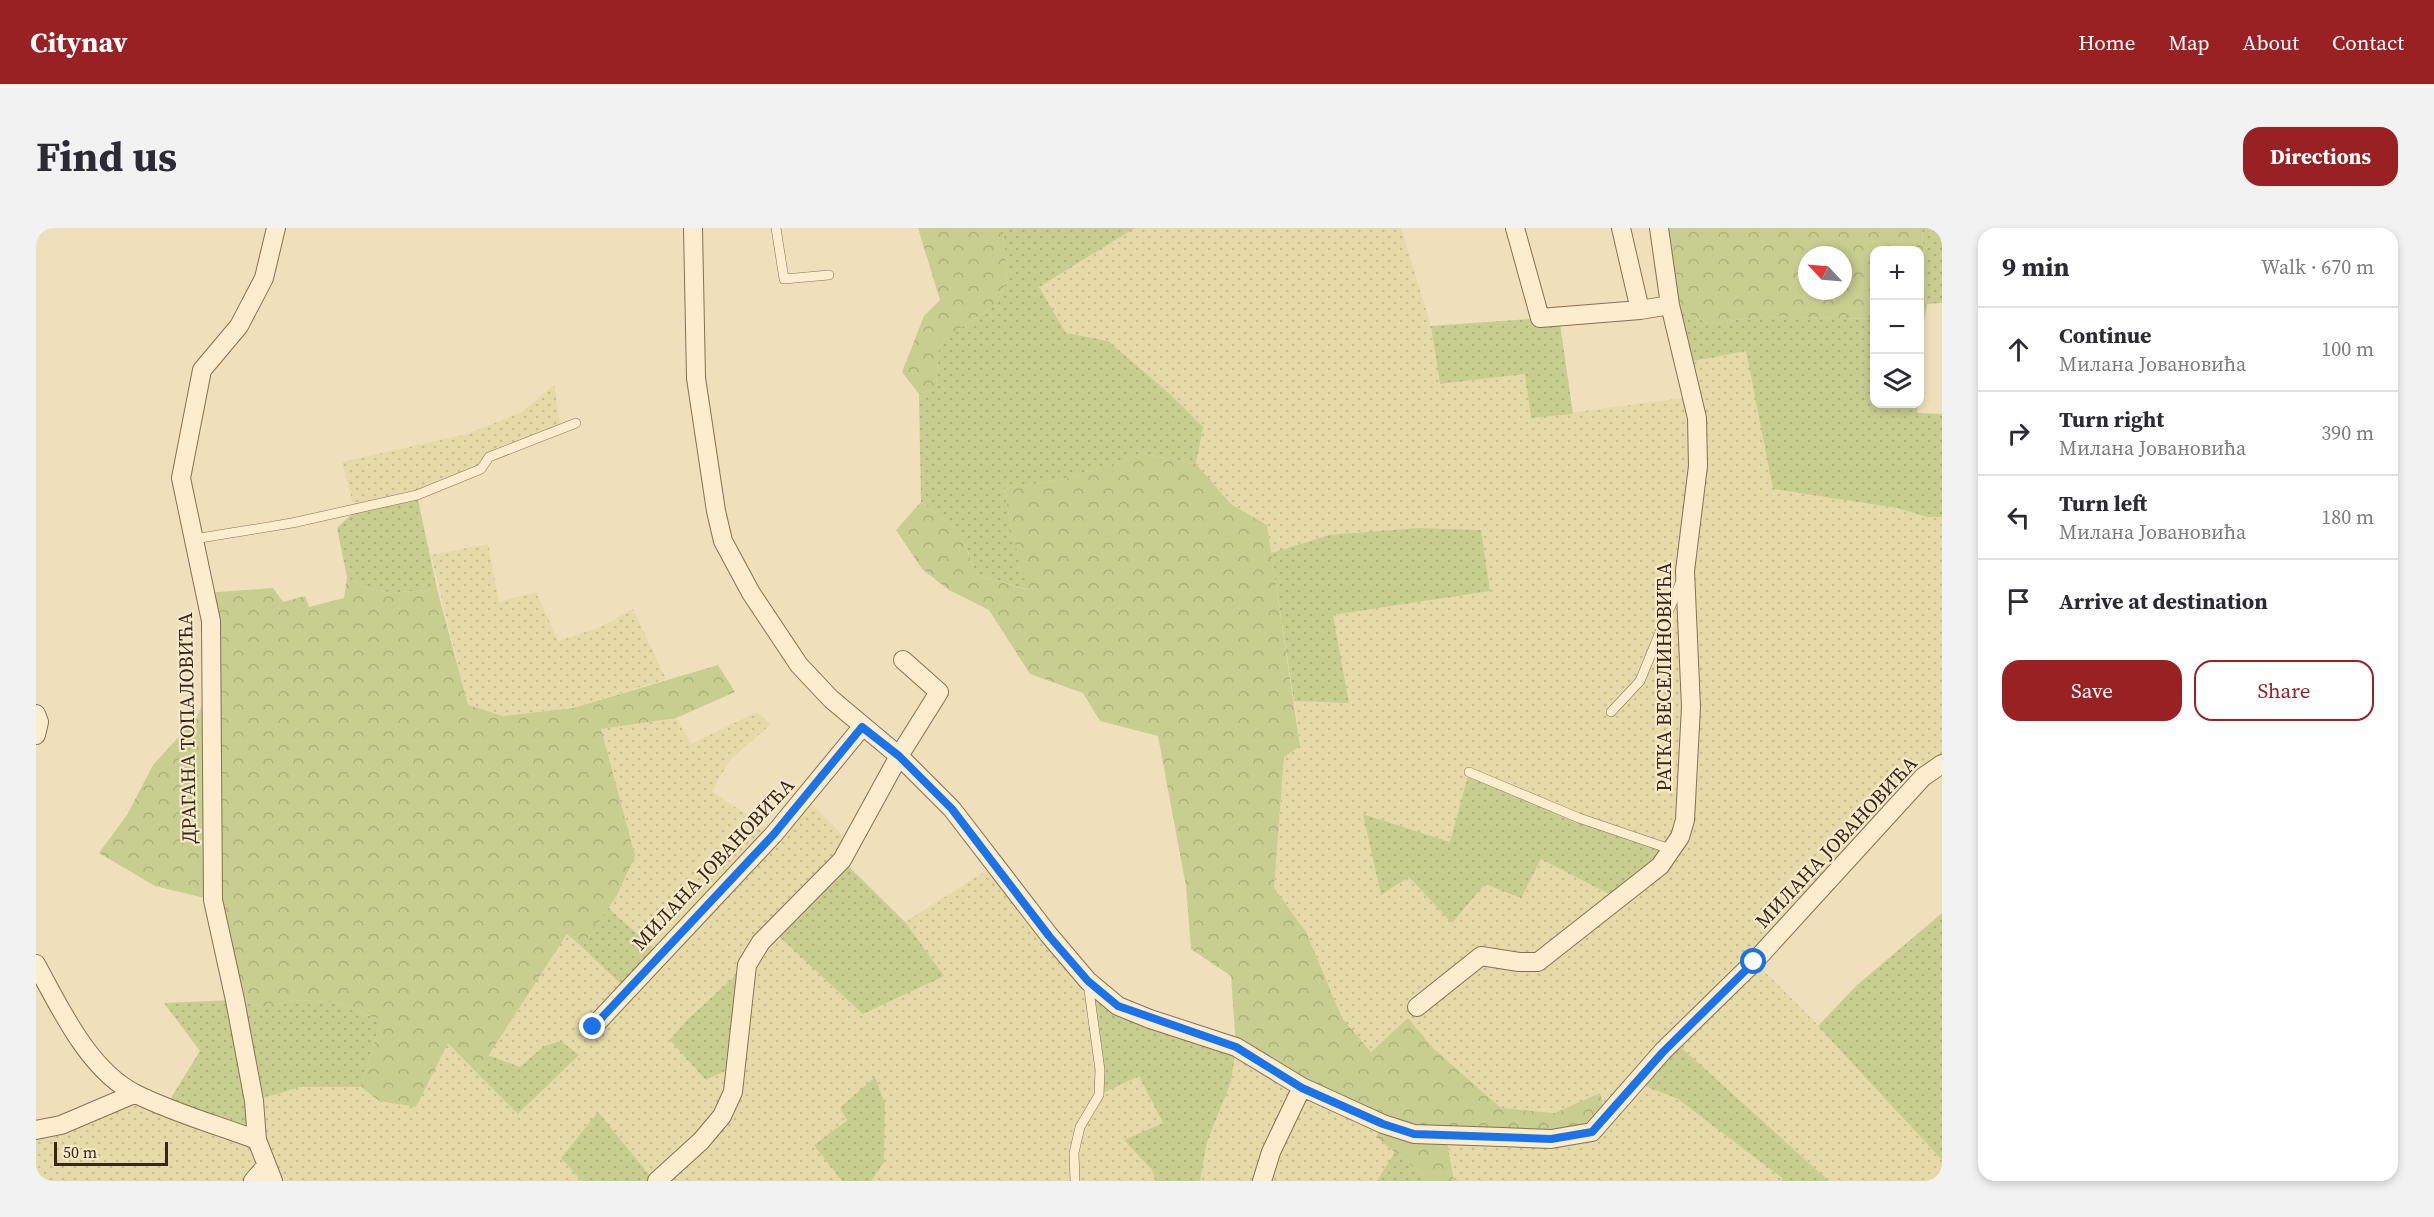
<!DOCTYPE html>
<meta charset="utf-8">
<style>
:root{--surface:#fff;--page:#f2f2f3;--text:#2b2b33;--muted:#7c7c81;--line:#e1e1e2;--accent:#992124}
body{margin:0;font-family:"Source Serif 4",serif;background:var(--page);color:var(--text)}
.controls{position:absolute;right:18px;top:18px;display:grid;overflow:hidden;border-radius:12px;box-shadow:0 3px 9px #0003}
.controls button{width:54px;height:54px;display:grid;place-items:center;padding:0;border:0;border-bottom:2px solid var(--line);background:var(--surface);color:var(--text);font:30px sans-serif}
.compass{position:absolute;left:1762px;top:18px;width:54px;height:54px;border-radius:50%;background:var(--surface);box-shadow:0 3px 9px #0003;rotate:296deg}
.scale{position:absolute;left:18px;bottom:15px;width:114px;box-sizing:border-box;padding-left:6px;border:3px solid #36271a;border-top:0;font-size:16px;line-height:21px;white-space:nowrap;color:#36271a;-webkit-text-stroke:4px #f7eacb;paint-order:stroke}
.stop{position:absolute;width:18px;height:18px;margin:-14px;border:4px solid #1a73e8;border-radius:50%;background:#fff}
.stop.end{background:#1a73e8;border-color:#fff;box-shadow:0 2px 6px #0008}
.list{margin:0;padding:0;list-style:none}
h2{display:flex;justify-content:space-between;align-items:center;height:78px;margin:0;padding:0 24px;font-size:26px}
h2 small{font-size:20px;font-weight:400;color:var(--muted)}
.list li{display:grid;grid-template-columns:39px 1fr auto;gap:18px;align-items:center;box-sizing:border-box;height:84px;padding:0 24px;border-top:2px solid var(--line)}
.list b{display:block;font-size:22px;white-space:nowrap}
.list p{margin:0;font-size:20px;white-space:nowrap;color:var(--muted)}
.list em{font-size:20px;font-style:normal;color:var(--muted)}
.actions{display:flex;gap:12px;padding:18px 24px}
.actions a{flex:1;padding:14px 0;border:2px solid var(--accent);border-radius:18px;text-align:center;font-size:21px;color:var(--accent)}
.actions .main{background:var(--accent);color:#fff}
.icon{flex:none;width:33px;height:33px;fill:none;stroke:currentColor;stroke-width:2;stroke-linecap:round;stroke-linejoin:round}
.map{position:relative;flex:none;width:1906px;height:953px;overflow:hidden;border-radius:18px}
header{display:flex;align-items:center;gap:36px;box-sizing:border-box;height:84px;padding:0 30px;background:var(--accent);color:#fff}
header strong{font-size:28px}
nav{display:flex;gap:33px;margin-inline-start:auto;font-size:21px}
.intro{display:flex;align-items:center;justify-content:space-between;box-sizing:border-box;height:144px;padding:0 36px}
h1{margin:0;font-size:42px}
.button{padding:15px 27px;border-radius:18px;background:var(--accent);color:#fff;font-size:21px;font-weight:700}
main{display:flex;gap:36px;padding:0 36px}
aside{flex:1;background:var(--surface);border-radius:18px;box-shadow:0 3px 9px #0003}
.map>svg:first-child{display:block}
</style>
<header>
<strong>Citynav</strong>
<nav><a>Home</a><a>Map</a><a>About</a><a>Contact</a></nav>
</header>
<div class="intro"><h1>Find us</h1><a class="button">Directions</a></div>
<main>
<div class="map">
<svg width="1906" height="953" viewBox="0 0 1906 953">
<defs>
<pattern id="farmland-dots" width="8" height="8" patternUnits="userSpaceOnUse" patternTransform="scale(1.5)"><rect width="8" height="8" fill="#e6dba8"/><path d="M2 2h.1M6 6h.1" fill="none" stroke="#c6bc90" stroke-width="1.8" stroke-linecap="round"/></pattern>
<pattern id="grass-dots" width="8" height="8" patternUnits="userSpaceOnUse" patternTransform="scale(1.5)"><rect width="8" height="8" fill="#c7ce8f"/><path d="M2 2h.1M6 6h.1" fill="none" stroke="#acb17b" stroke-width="1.8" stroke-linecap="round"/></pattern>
<pattern id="forest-crowns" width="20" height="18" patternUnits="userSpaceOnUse" patternTransform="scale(1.5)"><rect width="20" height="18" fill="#c7ce8f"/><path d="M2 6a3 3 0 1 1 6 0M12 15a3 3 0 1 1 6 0" fill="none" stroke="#acb17b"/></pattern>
</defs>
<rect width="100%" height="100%" fill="#f0dfbb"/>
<path fill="url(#farmland-dots)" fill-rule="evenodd" d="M1099 0H1365L1395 98 1404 156 1490 146 1495 190 1655 169 1647 135 1710 122 1737 261 1861 280 1891 289H1906V536L1719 734 1795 810 1906 932V953H1793L1638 813 1601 855 1642 871 1701 913 1747 950 1746 953H1418L1410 907 1466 909 1564 865 1519 885 1465 880 1398 821 1372 790 1335 824 1306 790 1270 704 1238 661 1248 529 1264 517 1258 473 1313 474 1297 387 1453 363 1293 307 1235 325 1231 297 1195 276 1160 236 1166 199 1134 166 1072 113 1030 105 1003 59ZM1328 586 1414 614 1624 638 1583 670 1505 631 1449 656 1416 695 1373 648 1345 667Z
M518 157 525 201 453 229 445 241 414 254 319 283 306 234 431 206 486 184Z
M452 316 463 374 500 364 522 413 565 399 597 381 630 451 537 480 467 488 432 478 395 327Z
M721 484 735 496 694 532 676 563 738 606 770 570 815 616 737 703 827 785 907 748 869 694 959 637 1052 753 1064 867 1103 848 1127 895 1089 912 1116 942 1120 953H835L848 934 849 876 839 849 811 891 779 916 806 953H618L525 930 546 953H0V902L98 866 162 890 264 859H325L343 873 412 814 483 886 543 826 508 818 484 839 452 827 531 705 561 732 624 727 572 680 581 667 579 559 565 501 640 490 655 516Z
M1200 819 1347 896 1340 909 1359 924 1341 953H1164L1171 914 1195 854Z"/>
<path fill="url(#grass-dots)" d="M967 0H1099L1003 59 1030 105 1072 113 1134 166 1167 199 1160 236 1108 226 1028 251 968 261 976 305 993 362 941 347 924 304 885 274 883 166 900 160 903 114 961 76 971 52Z
M1886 0H1906V75L1891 76Z
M1634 77 1674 96 1726 88 1838 91V176H1882L1881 185 1906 186V289H1891L1861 280 1737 261 1710 123 1647 135Z
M1523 89 1537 186 1495 190 1489 146 1404 156 1395 98Z
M381 267 401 361C366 364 340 370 311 349L301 300 319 283Z
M1382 300 1445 302 1454 363 1297 387 1313 475 1258 473 1235 325 1293 307Z
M1433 544 1637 622 1583 671 1505 631 1485 670 1449 656 1416 695 1373 649 1345 667 1327 586 1414 614Z
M806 632 869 694 908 748 827 786 737 703Z
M572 680 624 726 591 762 546 719Z
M1906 685V932L1782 798 1820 758Z
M711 737 702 836 670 852 634 812 651 792Z
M1053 763 1200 819 1195 854 1171 914 1164 953H1120L1116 942 1088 912 1127 895 1103 848 1063 867Z
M199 772 226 779 259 772 296 774 345 792 325 859H264L218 873 221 912 130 878 164 823 128 775Z
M525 813 543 827 482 886 441 845 452 827 484 839 508 818Z
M1638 813 1793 953H1746V950L1642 871 1601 855Z
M839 849 849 876 848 934 835 953H806L778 917 811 892 804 880Z
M562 884 618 953H546L525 930Z
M1359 924 1395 953H1341Z"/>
<path fill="url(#forest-crowns)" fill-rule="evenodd" d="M882 0H967L971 52 961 76 903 114 900 160 883 166 866 144 888 88 904 72Z
M1623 0H1886L1891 76 1888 93 1884 92V22H1838V91L1726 88 1674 96 1634 77ZM1771 27H1807V63H1771Z
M1108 226 1160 236 1195 276 1231 297 1264 518 1248 529 1238 660 1270 704 1306 790 1335 824 1372 790 1398 821 1465 880 1519 885 1564 865 1570 892 1556 904 1410 908 1418 953H1395L1340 909 1347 897 1200 819 1195 748 1155 721 1150 658 1122 508 1064 493 1047 465 994 446 953 382 913 362 886 341 860 302 885 274 924 304 941 347 992 362 976 305 968 261 1028 251Z
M311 349C340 370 366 364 401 361L432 477 467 488 537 480 682 437 699 464 640 490 565 501 599 628 581 667 546 719 531 706 441 845 412 815 380 879 343 873 325 859 345 792 296 774 259 772 226 779 199 772 177 672 119 658 63 625 91 587 117 537 161 489 175 455 169 365 237 360 247 374 269 368 273 379 308 370Z"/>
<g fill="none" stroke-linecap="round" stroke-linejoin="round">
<defs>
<path id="lane" d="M740 0 748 51 793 47
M158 311 256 295 381 267 445 241 453 229 540 195
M1575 484 1604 453 1645 353
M1433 544 1543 590 1637 622
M1039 953 1038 925 1044 899 1063 867 1064 842 1052 755"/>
<path id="street" d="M657 0 660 150 680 283 687 313 715 365 763 437 795 471 863 528 916 581 1013 707 1052 753 1082 778 1114 791 1200 819 1266 859 1347 896 1378 906 1466 909 1515 911 1556 904 1627 823 1718 734 1887 549 1906 536
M1479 0 1504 90 1604 82 1634 77
M1585 0 1604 82
M0 486 3 494 0 507
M0 736C24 780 53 843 100 866 138 885 181 897 221 912
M1381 779 1445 728 1483 734H1502L1624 638 1644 609 1649 592 1655 479 1649 343 1662 238 1661 190 1634 77 1623 0
M557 799 738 606 826 499
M0 902 25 897 98 866
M217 953 230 938
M237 953 221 912 218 873 199 772 177 672 175 393 145 250 166 142 203 98 228 50 240 0
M621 953 665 913 686 888 697 864 711 737 725 714 806 632 863 528 903 464 867 432
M1226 953 1235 924 1266 859"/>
</defs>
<use href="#lane" stroke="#886f54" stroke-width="10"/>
<use href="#street" stroke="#886f54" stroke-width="20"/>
<use href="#lane" stroke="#fbedce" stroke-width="9"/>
<use href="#street" stroke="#fbedce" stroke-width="18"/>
</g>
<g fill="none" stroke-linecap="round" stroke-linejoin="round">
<path stroke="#1a73e8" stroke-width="8" d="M557 799 738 606 826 499 863 528 916 581 1013 708 1052 753 1082 778 1200 819 1266 860 1347 896 1378 906 1515 911 1556 904 1627 824 1718 734"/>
</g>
<g text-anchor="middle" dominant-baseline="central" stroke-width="4.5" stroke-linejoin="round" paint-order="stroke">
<g font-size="20" fill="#36271a" stroke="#f7eacb">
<text transform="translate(1628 449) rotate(-90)">РАТКА ВЕСЕЛИНОВИЋА</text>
<text transform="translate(151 500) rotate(-91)">ДРАГАНА ТОПАЛОВИЋА</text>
<text transform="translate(1800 614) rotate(-47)">МИЛАНА ЈОВАНОВИЋА</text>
<text transform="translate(677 636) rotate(-47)">МИЛАНА ЈОВАНОВИЋА</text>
</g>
</g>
</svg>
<div class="controls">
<button>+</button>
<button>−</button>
<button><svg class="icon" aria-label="layers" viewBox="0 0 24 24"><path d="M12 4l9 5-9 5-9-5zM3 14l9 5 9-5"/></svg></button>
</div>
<svg class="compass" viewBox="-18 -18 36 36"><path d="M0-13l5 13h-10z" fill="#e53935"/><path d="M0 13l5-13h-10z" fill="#7c7c81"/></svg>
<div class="scale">50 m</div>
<div class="stop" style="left:1718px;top:734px"></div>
<div class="stop end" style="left:557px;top:799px"></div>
</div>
<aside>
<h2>9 min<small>Walk · 670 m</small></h2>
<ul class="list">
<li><svg class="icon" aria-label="ahead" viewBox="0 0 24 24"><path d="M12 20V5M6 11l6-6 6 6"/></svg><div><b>Continue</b><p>Милана Јовановића</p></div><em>100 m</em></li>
<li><svg class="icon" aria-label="right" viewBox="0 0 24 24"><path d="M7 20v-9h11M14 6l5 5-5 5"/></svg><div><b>Turn right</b><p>Милана Јовановића</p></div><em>390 m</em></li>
<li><svg class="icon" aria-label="left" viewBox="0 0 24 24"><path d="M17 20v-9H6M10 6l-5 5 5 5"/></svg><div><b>Turn left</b><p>Милана Јовановића</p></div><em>180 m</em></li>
<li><svg class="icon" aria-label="arrive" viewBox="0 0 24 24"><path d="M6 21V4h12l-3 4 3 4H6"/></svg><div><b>Arrive at destination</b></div></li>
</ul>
<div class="actions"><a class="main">Save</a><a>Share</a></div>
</aside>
</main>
